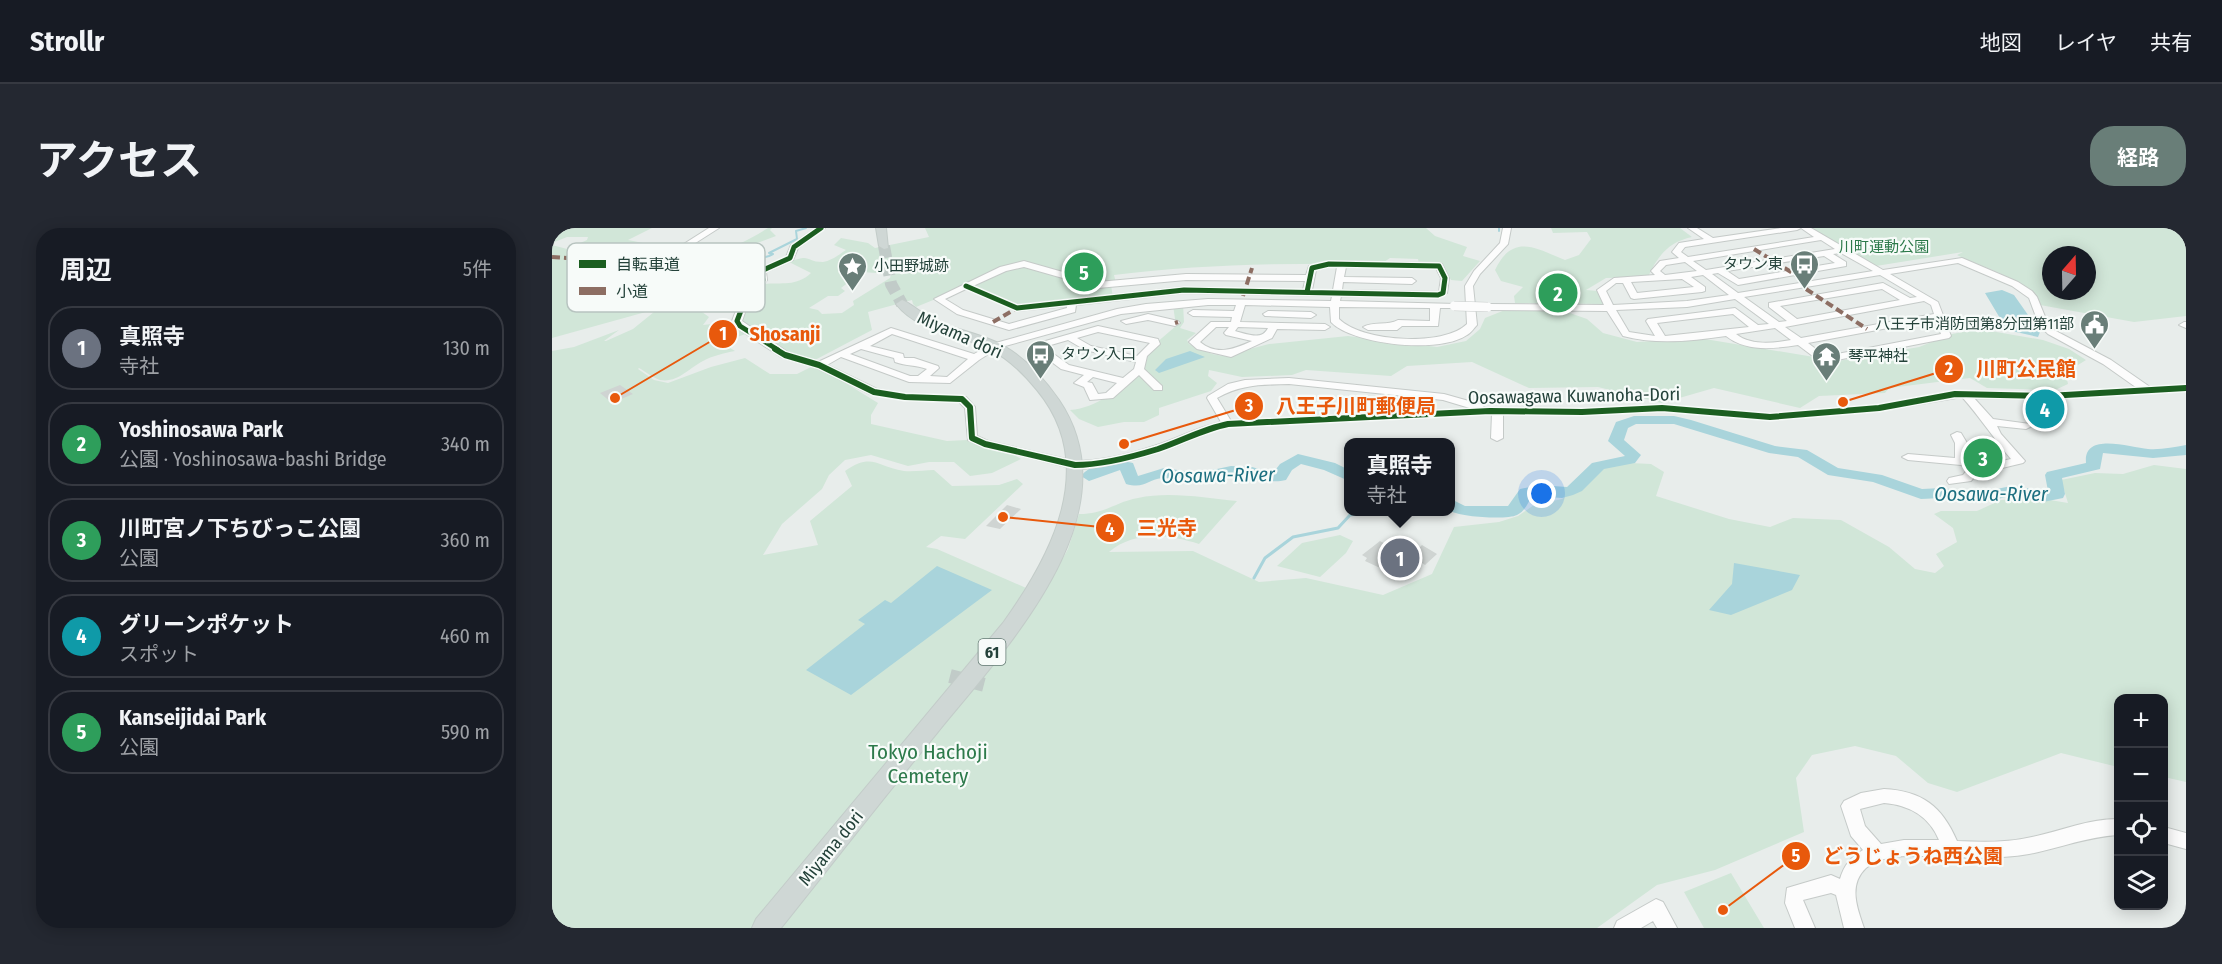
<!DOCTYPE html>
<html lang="ja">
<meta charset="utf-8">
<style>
:root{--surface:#171b24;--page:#242831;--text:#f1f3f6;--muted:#9ea1a6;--line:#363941;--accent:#697e78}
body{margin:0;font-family:"Fira Sans Condensed","Noto Sans JP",sans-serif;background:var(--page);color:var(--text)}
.controls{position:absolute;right:18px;bottom:18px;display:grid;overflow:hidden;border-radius:12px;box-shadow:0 3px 15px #0003}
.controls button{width:54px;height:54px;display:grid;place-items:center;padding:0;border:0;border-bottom:2px solid var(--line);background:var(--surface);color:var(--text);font:30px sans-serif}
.compass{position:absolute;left:1490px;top:18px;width:54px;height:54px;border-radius:50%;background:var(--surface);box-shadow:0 3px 15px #0003;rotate:20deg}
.you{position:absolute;left:990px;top:266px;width:21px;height:21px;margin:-15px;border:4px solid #fff;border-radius:50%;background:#1a73e8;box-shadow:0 0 0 9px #1a73e833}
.badge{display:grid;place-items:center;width:39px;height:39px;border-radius:50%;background:var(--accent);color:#fff;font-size:20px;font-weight:700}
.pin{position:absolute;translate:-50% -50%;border:3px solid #fff;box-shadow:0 2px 6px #0006}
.popup{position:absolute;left:792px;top:210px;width:111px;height:78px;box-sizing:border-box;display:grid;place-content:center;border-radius:12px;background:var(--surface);filter:drop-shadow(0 2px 4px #0005);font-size:20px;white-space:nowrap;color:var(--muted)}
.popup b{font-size:22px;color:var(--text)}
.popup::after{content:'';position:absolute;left:50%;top:100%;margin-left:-12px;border:12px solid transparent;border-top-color:var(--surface)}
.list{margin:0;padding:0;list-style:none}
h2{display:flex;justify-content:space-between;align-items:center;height:78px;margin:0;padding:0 24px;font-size:26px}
h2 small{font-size:20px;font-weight:400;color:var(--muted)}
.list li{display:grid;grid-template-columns:39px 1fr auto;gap:18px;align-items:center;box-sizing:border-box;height:84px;margin:0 12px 12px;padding:0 12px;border:2px solid var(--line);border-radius:24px}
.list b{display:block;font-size:22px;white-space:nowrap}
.list p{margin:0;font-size:20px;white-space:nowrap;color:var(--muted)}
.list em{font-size:20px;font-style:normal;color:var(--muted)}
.icon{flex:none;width:33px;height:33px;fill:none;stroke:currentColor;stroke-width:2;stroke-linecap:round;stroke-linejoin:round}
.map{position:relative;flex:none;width:1634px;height:700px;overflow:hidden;border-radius:24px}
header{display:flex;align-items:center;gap:36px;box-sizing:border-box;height:84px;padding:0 30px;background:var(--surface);border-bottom:2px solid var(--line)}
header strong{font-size:28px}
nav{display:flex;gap:33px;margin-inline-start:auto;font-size:21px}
.intro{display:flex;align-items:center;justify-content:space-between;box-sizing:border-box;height:144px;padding:0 36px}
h1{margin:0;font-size:42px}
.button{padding:15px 27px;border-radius:24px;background:var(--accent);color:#fff;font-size:21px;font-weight:700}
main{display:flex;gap:36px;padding:0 36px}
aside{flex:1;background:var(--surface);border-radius:24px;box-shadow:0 3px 15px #0003}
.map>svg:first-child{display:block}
</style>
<header>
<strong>Strollr</strong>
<nav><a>地図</a><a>レイヤ</a><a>共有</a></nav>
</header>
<div class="intro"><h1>アクセス</h1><a class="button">経路</a></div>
<main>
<aside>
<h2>周辺<small>5件</small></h2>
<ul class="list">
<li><span class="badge" style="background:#6b7280">1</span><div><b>真照寺</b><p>寺社</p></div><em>130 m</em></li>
<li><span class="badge" style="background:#2e9e5b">2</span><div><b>Yoshinosawa Park</b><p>公園 · Yoshinosawa-bashi Bridge</p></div><em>340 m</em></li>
<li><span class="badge" style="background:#2e9e5b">3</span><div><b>川町宮ノ下ちびっこ公園</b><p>公園</p></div><em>360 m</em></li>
<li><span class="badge" style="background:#0f9aa8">4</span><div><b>グリーンポケット</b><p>スポット</p></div><em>460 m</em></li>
<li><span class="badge" style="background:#2e9e5b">5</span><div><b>Kanseijidai Park</b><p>公園</p></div><em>590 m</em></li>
</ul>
</aside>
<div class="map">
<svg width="1634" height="700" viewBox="0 0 1634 700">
<rect width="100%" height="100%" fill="#e8edeb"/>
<path fill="#d1e6d8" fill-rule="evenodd" d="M0 0H100L76 12 96 16 117 24H157L141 40 117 50 125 56 148 55 154 63 119 77 0 110V17L15 21 35 12 36 9H15L0 15Z
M216 0H220L218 2 224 8 178 25 176 28 181 29 153 41 145 40 162 23C181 21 200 10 216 0Z
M373 0H874L883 8 915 19 911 28 928 33 910 53 899 52 891 37 867 36 866 31 838 30 829 36C740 35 650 36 562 47L564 55 546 57 467 37 364 79 361 76 360 72 316 84 320 102 261 133 233 126 188 91 194 79 212 56C230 54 244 59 259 45L237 34C260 25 253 34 271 34 279 33 288 26 294 22L282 17 289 10 316 15 323 20 377 9ZM310 44 339 46 338 50 301 73 302 77 290 85 270 86 266 82 257 80 276 68H286L293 63 289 60Z
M999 0H1128L1140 9C1117 14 1106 27 1096 49L1054 50 1034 62 1046 63 1052 75 1050 76 963 75 962 68 971 59 949 53 943 42C961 4 985 21 1013 32L1027 27 1039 11 1035 4 1001 5Z
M1258 0H1634V88L1582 94 1488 77C1478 52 1429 39 1405 27L1411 24 1324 38ZM1499 27H1535V63H1499Z
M469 38 540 57H559L561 70 468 78 422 58 451 42Z
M631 76 632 94 628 100 644 105 635 112 637 116 660 126 671 128 717 116 796 108 885 119 914 113 928 101 933 90 953 82 1012 83 1035 91 1051 105 1085 114 1147 110 1286 133 1367 119 1400 106 1427 101 1491 112 1517 121 1534 132 1526 137 1512 138 1516 156 1503 162 1435 160 1418 150 1337 160 1333 165 1267 168 1248 180 1162 160 1110 175 1046 159 977 160 920 134 855 138 839 148 754 142 740 147 690 149 657 142 656 148 665 155 659 163 607 180V187L592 194H572L546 199 527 191 518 182C546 180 567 160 588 142L590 127 624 98 621 77Z
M153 81 150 84 157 89 151 97 185 93 196 105 172 114 173 117 183 123C172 125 160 128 151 133 137 140 126 155 108 152 101 150 94 144 87 140L86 141 102 152 116 155 159 139 193 130 218 146H245L261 138 287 151 326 175 319 187V196L395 213 435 211 469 231 440 245 418 248 402 234H377L356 238 319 227 293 232 277 247 270 261 230 296 211 327 266 317 258 293 300 258 293 243C321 224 324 239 352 243 362 244 373 242 382 242L400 258 447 257 465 251 471 256 413 311 389 308 374 319 385 321 490 367 516 321 527 286C554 286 563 274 586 270 617 263 654 270 685 273L647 316C618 307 583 302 557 324L641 323 707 354 754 350 831 367 880 346 902 299 947 294 966 288 982 277 1010 271 1051 237 1078 235 1099 236 1112 244 1104 268 1177 291 1218 299 1241 290 1289 292 1337 319 1363 341 1383 345 1392 338 1384 326 1405 314 1401 300 1382 286 1389 283H1425L1449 272 1486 270 1516 275 1509 252 1543 245 1571 246 1602 237 1634 241V554L1612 549V470H1566V539L1509 525 1405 564 1376 555 1344 528 1303 518 1260 527 1244 550 1252 604 1163 642 1105 657 1045 700H0V123L22 119 67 102 52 113H54L81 101 102 84Z
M788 307 801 313 794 325 768 349 725 338 750 315Z
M1179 645 1212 700H1152L1132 664Z"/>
<path fill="#a9d4db" d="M1450 62 1462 67 1488 104 1486 109 1455 102 1433 65Z
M638 123 653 129 607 145 603 142 614 131Z
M1182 335 1248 347 1240 362 1179 387 1157 382 1180 356Z
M385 338 440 362 299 467 254 442 313 396 306 392 333 372 339 375Z"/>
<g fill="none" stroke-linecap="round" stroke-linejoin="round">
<path stroke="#a9d4db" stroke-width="2" d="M947 0V3
M153 47 217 28 221 26 217 25 245 11 244 3 254 0"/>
<path stroke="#a9d4db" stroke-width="3" d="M702 350 713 330 741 309 786 300 798 287 816 284"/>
<path fill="#a9d4db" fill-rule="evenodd" d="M1082 188H1122L1139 192 1223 218 1255 222 1286 240 1330 247 1370 261 1390 260 1426 265 1459 258 1496 263 1493 247 1495 244 1534 235C1531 203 1579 220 1596 221 1609 222 1622 219 1634 217V227L1601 230 1551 225 1548 241 1510 250 1513 266 1511 270 1491 274 1459 268 1426 275 1390 270 1369 271 1321 254 1276 247 1246 229 1217 225 1122 196H1084L1076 200 1072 212 1089 227 1083 235 1052 241 1030 263 1021 267 1010 270 980 268C976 275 973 283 965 287 955 292 908 289 899 283V271L913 278H956L968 261 987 257 1015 259 1040 235 1073 228 1056 213 1064 194Z
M746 226 783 235 797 242V253L772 242 749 236 740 242 734 252C715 257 698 246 679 248 668 249 657 254 647 255 635 255 622 249 610 250 595 252 593 261 574 256L568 242 537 253 529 248C541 234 564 231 581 235L586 248 612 240 646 245 679 238 700 239 721 245 728 236Z"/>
</g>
<path fill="#cfd4d2" d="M68 157 81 166 60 175 48 165Z
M455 277 469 281 448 301 434 298Z
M828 313 850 325 857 320 862 318 867 320 870 317 885 326 873 337 867 333 855 343 841 346 813 333 815 330 810 327Z"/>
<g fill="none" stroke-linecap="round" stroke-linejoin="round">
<path stroke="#c1cbc8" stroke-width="14" stroke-dasharray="14 7" stroke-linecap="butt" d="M398 448 433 457"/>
<path stroke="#c1cbc8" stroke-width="12" stroke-dasharray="12 6" stroke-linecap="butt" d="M332 18 339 56 350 76"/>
<defs>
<path id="minor" d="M157 0H167L134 21 127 19Z
M264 0H273L246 20 241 32 214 44 215 52 197 73 190 93 237 125 266 134 339 100 422 126 440 116 565 81 594 76 656 71 779 73 780 68 632 65 524 77 523 84 457 102 405 86 382 71 448 39 472 33 546 54 634 46 754 47 757 38 777 33 887 35 890 36 897 50 895 65 889 69 789 68 788 73 905 76V80H888L886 98H850L845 102H816L811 99C821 93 836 98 846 92L878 93V80L787 79V91C810 114 892 119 915 96L913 58 922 43 948 15 951 0H959L956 16 928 46 921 58 925 97C922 100 919 105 915 107 888 126 801 117 779 94L778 79 693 77 688 94 773 96 778 99 773 102 725 101 720 110 679 129 645 121 637 114 659 94H679L680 89 641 88 636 85 641 82 682 83 684 77H656L569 86 446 120 427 132 398 155 357 154 289 129 275 137 325 161 353 166 414 169 423 179 425 208 436 213 523 233C548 233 578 226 602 218 625 211 645 199 669 194L655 170 656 168 676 156 693 152 737 150 892 166 931 177 932 180 1030 181 1110 177 1218 186 1327 177 1403 163 1496 165 1585 160 1551 136 1496 106 1487 97 1477 70 1460 58 1406 35 1338 46 1386 74 1399 108 1397 110 1280 133 1262 129 1246 117C1221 121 1194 124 1174 108 1139 113 1105 117 1071 108L1055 83 936 82 931 79 936 76 1052 77 1045 62 1062 50 1103 47 1099 43 1108 33 1127 30 1120 24 1127 15 1152 11 1136 0H1145L1161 10 1229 0H1249L1245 2 1133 19 1129 24 1136 29 1262 9 1249 0H1259L1331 42 1410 30 1466 54 1480 63 1485 69 1496 96 1502 102 1559 132 1598 159 1634 157V163L1496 171 1422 170 1441 191 1478 196 1480 198 1474 201 1445 198 1449 206 1473 233 1471 235 1425 246 1419 253 1397 256 1395 253 1397 250 1411 247 1416 241 1409 237 1356 232 1350 229 1356 226 1403 230V215L1399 207 1405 204 1409 205 1415 215V230L1422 239 1459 231C1442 211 1428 189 1410 169L1327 183 1218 192 1110 183 1030 187 951 186V210L945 213 939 210 940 186 676 199C652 204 633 216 610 223 587 231 547 241 523 241L429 218 416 212 413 180 407 174 353 172 318 166 263 139 229 129 185 100 180 93 188 72 207 52 206 41 234 29 239 17ZM1269 12 1283 21 1154 42 1141 33ZM1289 25 1321 43 1186 65 1160 46 1166 45 1186 57 1294 38V34L1281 26ZM1272 28 1283 35 1187 51 1175 43ZM1133 34 1145 43 1113 47 1108 43 1114 37ZM472 39 546 60 634 52 753 53 751 62 632 59 466 77 421 58 454 43ZM777 39H785L781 62H760L764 42ZM794 39 884 40 889 50 887 64 790 62 791 54 860 56 864 53 860 50 792 49ZM1151 47 1177 67 1135 73 1061 77 1054 63 1064 55H1071L1079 70 1082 71 1150 64 1153 63V59L1139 49ZM1328 47 1365 69 1358 70 1331 55 1217 75V79L1235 93 1227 94 1192 69ZM1130 51 1142 59 1085 65 1079 54ZM414 61 465 83 515 78V80L457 96 411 82 393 71ZM1330 61 1348 72 1245 91 1228 78ZM1183 71 1217 96 1206 97 1183 80 1096 91 1094 93 1103 108 1077 104 1064 82 1135 79ZM1372 73 1379 77 1382 86 1249 110 1233 99ZM1181 86 1197 99 1113 108 1105 95ZM1384 91 1389 106 1280 127 1269 125 1256 115ZM664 99H677L672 105 674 107 700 113C682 121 665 128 648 114ZM686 99 716 100C710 113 695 106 683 103ZM1223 100 1239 112C1222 115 1199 118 1184 106ZM340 106 416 131 395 149 378 148 387 140 386 138 362 130H352L351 126 318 118ZM309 121 342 130 343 134C354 138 364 137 375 141L366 148H358L298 126ZM737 156 891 172 921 181 679 193 665 170C690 156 709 157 737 156Z
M716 83 759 84 764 87 759 90 713 88 711 86Z
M596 86 626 93 628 95 623 98 596 92 574 96 569 93Z
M1632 94H1634V100L1627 97Z
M546 98 606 111 608 116 595 128 592 141 610 158V162H602L587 147 561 170 538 172 532 159 522 155 532 147 509 141 481 120 483 116ZM546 104 598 115 585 128 539 118 525 110ZM516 112 533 122 584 134 582 141 571 150 517 137 492 119ZM541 149 565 155 554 165 546 166 540 155 535 154Z
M1332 561C1370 563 1390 578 1405 613 1429 614 1455 615 1480 609 1509 603 1536 591 1566 591V607C1535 609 1507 620 1477 626 1444 632 1409 629 1376 628 1357 628 1330 626 1314 640 1296 657 1305 680 1312 700H1292L1284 667 1279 665 1251 672 1263 700H1243L1233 675 1235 660 1279 647 1288 651C1292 637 1299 629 1311 622L1299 608 1289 578 1292 573 1309 565ZM1332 575C1357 577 1377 588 1387 612H1352L1329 616 1313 598 1308 581Z
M1612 599 1634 605V621L1612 615Z
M1104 671 1111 674 1125 700H1105L1101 693 1089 700H1062L1065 693Z"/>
<path id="major" d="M324 0H334L336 20 332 21 327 18Z
M350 72C359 75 375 90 388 95 410 103 433 107 452 118 474 131 493 152 507 172 584 286 453 421 385 505 332 569 281 635 229 700H200L204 691 451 395C499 328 548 238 485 162 472 146 456 130 437 121 406 105 367 105 344 76Z"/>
</defs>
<use href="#minor" stroke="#c5cac8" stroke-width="2"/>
<use href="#major" stroke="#c3ccc9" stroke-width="2"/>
<use href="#minor" fill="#fcfcfc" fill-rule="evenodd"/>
<use href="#major" fill="#cfd7d5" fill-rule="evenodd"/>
<defs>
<path id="minor-bridge" d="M902 78 936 79"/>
</defs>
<use href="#minor-bridge" stroke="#c5cac8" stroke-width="10" stroke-linecap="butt"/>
<use href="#minor-bridge" stroke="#fcfcfc" stroke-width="9"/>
<path stroke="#8d6e63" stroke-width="4" stroke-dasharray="8 4" stroke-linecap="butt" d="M1202 21 1252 52
M0 29 14 30 30 26
M1254 61 1315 101
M691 68 700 40
M441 94 465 80
M623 95 626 94"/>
<defs>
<path id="cycleway-far1" d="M414 58 465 80 632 62 886 67 891 65 893 50 887 38 777 36 760 40 755 64
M226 122 188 98 185 93 193 72 211 52 209 43 238 30 242 19 269 0"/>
<path id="cycleway" d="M223 121 233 127 267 137 322 164 353 169 410 171 418 179 420 210 433 216 523 237C549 237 580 229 606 221 630 213 651 201 676 196L938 183 1030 184 1110 180 1218 189 1327 180 1403 166 1496 168 1634 160"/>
</defs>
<use href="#cycleway-far1" stroke="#f7fbf9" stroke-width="8"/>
<use href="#cycleway" stroke="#f7fbf9" stroke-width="9"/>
<use href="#cycleway-far1" stroke="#1b5e20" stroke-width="5"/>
<use href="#cycleway" stroke="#1b5e20" stroke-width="6"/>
</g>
<defs>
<symbol id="bus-pin" viewBox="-11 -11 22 30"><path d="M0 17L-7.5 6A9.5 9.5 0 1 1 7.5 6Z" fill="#697e78" stroke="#f7fbf9"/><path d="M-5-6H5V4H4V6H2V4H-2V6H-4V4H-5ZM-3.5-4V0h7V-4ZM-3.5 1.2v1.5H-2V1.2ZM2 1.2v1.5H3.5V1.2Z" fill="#fff"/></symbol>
<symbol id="sight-pin" viewBox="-11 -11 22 30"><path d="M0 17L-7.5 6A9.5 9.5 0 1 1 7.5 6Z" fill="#697e78" stroke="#f7fbf9"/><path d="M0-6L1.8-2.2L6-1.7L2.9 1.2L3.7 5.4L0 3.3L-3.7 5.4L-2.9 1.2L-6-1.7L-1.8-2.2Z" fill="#fff"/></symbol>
<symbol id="civic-pin" viewBox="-11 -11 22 30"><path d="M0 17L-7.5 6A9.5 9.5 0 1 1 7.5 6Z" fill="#697e78" stroke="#f7fbf9"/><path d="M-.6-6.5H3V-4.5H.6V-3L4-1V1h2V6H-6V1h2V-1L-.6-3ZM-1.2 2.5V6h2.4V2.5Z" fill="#fff"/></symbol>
<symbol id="temple-pin" viewBox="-11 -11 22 30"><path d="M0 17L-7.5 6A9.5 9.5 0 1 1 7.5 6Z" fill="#697e78" stroke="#f7fbf9"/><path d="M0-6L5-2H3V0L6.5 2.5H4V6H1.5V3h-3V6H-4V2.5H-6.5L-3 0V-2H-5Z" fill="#fff"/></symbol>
</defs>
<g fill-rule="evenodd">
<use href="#bus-pin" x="1236" y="20" width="33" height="45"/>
<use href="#sight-pin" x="284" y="22" width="33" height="45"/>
<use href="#civic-pin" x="1526" y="80" width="33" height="45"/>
<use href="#bus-pin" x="472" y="110" width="33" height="45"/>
<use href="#temple-pin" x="1258" y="112" width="33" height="45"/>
</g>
<g text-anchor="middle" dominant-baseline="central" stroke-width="4.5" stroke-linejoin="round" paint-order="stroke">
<g font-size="15" fill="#2d7a4b" stroke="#f7fbf9">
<text x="1332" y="19">川町運動公園</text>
</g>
<g font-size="15" fill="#24423a" stroke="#f7fbf9" text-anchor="start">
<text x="1231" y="36" text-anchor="end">タウン東</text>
<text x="322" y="38">小田野城跡</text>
<text x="1522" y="96" text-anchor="end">八王子市消防団第8分団第11部</text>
<text x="509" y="126">タウン入口</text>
<text x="1296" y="128">琴平神社</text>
</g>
<rect fill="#f7fbf9" stroke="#637a73" stroke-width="1.5" x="426.5" y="411" width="27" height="26" rx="4.5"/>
<g font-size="16" font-weight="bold" fill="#24423a">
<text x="440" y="424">61</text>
</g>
<g font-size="18" fill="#24423a" stroke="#f7fbf9">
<text transform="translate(408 107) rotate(24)">Miyama dori</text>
<text transform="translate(1022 168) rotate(-1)">Oosawagawa Kuwanoha-Dori</text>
<text transform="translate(279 620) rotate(-51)">Miyama dori</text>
</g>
<g font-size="20" font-style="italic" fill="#1c6f80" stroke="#f7fbf9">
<text transform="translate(666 247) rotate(-1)">Oosawa-River</text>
<text x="1439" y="266">Oosawa-River</text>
</g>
<g font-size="21" fill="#2d7a4b" stroke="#f7fbf9">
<text x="376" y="524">Tokyo Hachoji<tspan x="376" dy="24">Cemetery</tspan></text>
</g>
</g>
<rect x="15" y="15" width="198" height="69" rx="9" fill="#f7fbf9" stroke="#b8c4c0" stroke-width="1.5"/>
<rect x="27" y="32" width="27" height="8" fill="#1b5e20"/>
<rect x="27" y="59" width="27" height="8" fill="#8d6e63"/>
<g font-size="16" fill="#24423a">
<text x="64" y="42">自転車道</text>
<text x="64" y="69">小道</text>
</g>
<path fill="none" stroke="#e8590c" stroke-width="2" d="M63 170L171 106M1291 174L1397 141M572 216L697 178M451 289L558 300M1171 682L1244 628"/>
<g fill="#e8590c" stroke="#f7fbf9" stroke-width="2">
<circle cx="63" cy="170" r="6"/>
<circle cx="1291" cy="174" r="6"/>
<circle cx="572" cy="216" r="6"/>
<circle cx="451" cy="289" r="6"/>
<circle cx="1171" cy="682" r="6"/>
<circle cx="171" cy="106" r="15"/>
<circle cx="1397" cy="141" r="15"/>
<circle cx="697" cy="178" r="15"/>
<circle cx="558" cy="300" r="15"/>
<circle cx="1244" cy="628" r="15"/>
</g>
<g font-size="18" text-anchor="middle" font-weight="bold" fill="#fff">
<text x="171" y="112">1</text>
<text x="1397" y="147">2</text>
<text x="697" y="184">3</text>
<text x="558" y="307">4</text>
<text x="1244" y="634">5</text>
</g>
<g font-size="20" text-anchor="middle" font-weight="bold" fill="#e8590c" stroke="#f7fbf9" stroke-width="4.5" stroke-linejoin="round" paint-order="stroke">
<text x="233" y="113">Shosanji</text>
<text x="1474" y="148">川町公民館</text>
<text x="804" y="185">八王子川町郵便局</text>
<text x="615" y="307">三光寺</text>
<text x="1361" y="635">どうじょうね西公園</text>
</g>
</svg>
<div class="controls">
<button>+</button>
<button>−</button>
<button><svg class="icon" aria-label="locate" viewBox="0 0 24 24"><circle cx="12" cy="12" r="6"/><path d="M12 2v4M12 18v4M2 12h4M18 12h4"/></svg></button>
<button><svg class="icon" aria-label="layers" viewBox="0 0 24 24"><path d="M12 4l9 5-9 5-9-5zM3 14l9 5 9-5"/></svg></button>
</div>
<svg class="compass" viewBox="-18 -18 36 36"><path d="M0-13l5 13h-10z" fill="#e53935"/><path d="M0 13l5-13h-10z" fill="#9ea1a6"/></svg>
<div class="you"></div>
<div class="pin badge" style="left:848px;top:330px;background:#6b7280">1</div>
<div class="popup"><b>真照寺</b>寺社</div>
<div class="pin badge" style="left:1006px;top:65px;background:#2e9e5b">2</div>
<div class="pin badge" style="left:1431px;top:230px;background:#2e9e5b">3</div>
<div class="pin badge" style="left:1493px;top:181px;background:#0f9aa8">4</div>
<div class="pin badge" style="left:532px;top:44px;background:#2e9e5b">5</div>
</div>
</main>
